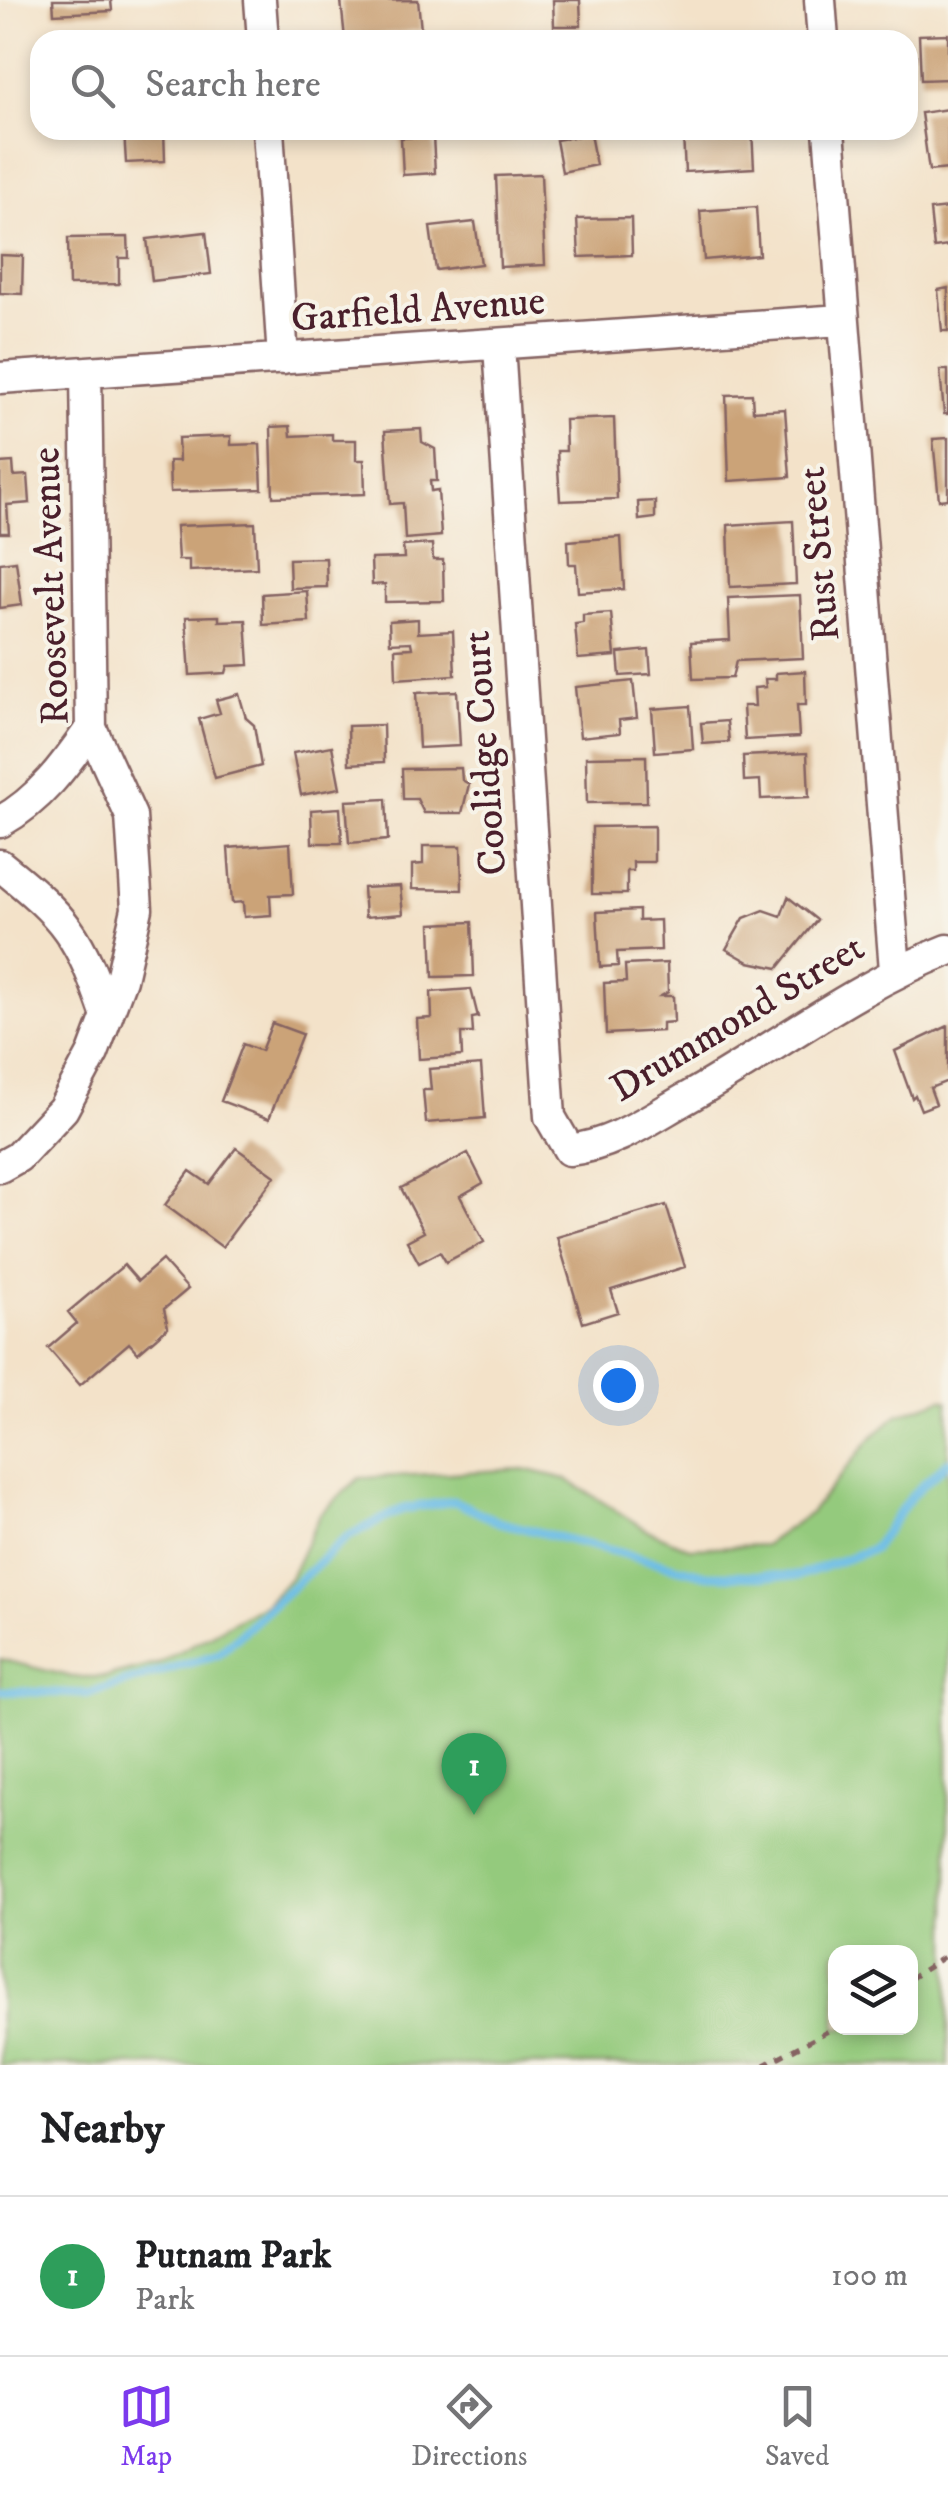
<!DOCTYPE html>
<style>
:root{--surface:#fff;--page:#f2f2f2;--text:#202124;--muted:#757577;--line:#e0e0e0;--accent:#7c3aed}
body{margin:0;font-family:"IM FELL DW Pica",serif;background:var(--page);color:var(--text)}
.controls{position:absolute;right:30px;bottom:30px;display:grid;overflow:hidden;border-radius:20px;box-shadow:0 5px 15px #0003}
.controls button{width:90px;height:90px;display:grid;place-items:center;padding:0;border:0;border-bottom:2px solid var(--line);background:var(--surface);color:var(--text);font:50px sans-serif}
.you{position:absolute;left:618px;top:1385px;width:35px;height:35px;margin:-25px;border:8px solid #fff;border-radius:50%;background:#1a73e8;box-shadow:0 0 0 15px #1a73e833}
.badge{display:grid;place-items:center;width:65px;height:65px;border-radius:50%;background:var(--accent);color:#fff;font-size:32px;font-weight:700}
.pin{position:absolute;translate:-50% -82px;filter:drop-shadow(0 2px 5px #0008)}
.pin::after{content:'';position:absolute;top:52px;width:35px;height:30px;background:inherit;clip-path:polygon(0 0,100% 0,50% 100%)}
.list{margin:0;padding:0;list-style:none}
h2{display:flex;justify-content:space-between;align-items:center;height:130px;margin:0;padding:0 40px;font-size:42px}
h2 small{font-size:32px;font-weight:400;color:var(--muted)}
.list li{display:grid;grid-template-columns:65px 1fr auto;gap:30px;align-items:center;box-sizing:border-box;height:160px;padding:0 40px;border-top:2px solid var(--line)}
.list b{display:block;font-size:38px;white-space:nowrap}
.list p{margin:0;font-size:32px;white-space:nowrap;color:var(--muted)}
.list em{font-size:32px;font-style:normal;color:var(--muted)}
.icon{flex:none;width:55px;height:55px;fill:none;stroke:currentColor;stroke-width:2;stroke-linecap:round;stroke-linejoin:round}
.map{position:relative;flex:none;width:948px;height:2065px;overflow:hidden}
.search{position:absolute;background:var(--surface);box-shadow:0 5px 15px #0003;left:30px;right:30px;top:30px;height:110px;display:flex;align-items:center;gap:25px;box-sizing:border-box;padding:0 35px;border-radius:30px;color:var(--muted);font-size:38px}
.sheet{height:290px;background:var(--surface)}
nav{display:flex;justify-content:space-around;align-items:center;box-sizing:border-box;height:140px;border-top:2px solid var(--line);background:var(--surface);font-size:28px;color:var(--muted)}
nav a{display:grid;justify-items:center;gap:5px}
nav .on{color:var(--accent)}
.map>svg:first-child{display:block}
</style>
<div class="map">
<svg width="948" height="2065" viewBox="0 0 948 2065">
<rect width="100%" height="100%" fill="#f7f3e8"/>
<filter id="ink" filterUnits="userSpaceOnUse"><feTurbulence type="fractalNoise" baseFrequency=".01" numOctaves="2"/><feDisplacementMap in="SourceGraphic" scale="20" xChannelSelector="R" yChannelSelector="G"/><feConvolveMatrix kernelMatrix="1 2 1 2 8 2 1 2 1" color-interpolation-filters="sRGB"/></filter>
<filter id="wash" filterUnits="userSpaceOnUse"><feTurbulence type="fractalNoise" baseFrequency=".0048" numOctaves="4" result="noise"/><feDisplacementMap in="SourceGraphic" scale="40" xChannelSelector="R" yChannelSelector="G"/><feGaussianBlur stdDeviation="2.25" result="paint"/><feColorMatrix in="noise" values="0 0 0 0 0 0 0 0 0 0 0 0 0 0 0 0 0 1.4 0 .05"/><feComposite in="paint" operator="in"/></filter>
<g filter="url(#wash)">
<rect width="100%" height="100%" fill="#f3e2c9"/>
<path fill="#94ca7d" stroke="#6f7454" stroke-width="2.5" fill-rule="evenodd" d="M942 1399 948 1401V2065H0V1659L72 1677H104L157 1664 265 1604 290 1578 320 1514 359 1478 524 1469 566 1479 647 1530 689 1548 764 1545 810 1513 873 1436 897 1415ZM836 1952H910V2028H836Z"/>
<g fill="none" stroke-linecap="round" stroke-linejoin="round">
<path stroke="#69bce5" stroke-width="9" d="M0 1691 88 1694 218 1654 347 1537 403 1509 454 1501 499 1522 707 1575 798 1576 873 1549 912 1495 948 1462"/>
</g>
<g id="blocks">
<path fill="#cba378" d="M53 0H111L112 11 54 14Z
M418 0 421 30 345 39 341 1Z
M553 0H580L581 26H554Z
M948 34V79L921 80 919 35Z
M948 109V169L929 171 921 113Z
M124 130H164L165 161 126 163Z
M722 130H752L754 168 685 172 683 135Z
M590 134 596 165 562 172 556 140Z
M433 136 435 173 403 175 401 138Z
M541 174 545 265 500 267 496 176Z
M756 207 759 255 704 260 700 211Z
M948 208V246L934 248 930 210Z
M631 218 632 255 579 257 577 219Z
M475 222 481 264 436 270 430 227Z
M206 232 211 274 152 281 147 239Z
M128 237 129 258H119V284L69 285 68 238Z
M0 255 23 256 22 294 0 293Z
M948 288V331H942L938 290Z
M940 370H948V414H944Z
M752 394 753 411 785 409 790 477 729 481 726 395Z
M614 418 617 499 560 501 557 451H566L565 420Z
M290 426 291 436 332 434V440H356V460H364L365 494 273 497 271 427Z
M421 429 422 442 435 449 437 481H430L431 491 438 490 441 536 405 539 403 503 390 504 385 431Z
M231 436V445L260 444 262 489 170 492 169 461H179L178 438Z
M948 438V499L939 500 933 439Z
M13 462 14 476 28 475 30 503 7 505 9 533H0V463Z
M655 501V518L639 520 638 502Z
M793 521 796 584 730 587 728 525Z
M255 523 257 568 189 571V560H178L176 526Z
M621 537 624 589 578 592 576 564H569L568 541Z
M432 544 433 560H443L444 601 385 602V584L372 585 371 559 404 558 403 546Z
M326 558 327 587 290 588 289 559Z
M16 561 22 605 0 608V563Z
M307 591 309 622 263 625 262 594Z
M800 595 803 658 736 661 732 678 693 679 691 642 730 640 728 598Z
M611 613 615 656 578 659 575 624 583 623V615Z
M219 616V621L246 620 249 665 228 666 226 673 190 675 186 617Z
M418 619V633L453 631 455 675 396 679 395 649 412 648 411 642 390 643 389 621Z
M649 650 651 674 620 676 618 653Z
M805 671 806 705H797L799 737 745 740 743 706H755L754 688 766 687 765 679H776V673Z
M633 681 637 718 619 720 620 733 580 737 575 687Z
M457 691 460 746 419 748 416 693Z
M239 694 246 718 254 725 261 766 215 778 199 719 220 713 216 700Z
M690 706 693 749 655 752 652 709Z
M727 721 729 742 703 744 701 723Z
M383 725 384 762 349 764 348 726Z
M332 746 340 788 301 795 293 753Z
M807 753 809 797 761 799 760 780 744 781 743 756Z
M646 756 647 802 587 803 586 757Z
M461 768 462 780 469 784 462 813H424L417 799H403L402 769Z
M386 799 388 840 349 843 346 801Z
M340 808 342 843H312L311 810Z
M654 826V862H633V871H627V894H592V827Z
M290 843 293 894 270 895 271 915 244 917 243 902 232 903 228 848Z
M423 846H461L462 890 412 889V865L423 864Z
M400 886 403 914 365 917 363 888Z
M788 897 817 920 778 968 749 962 726 949 744 918 764 910 781 916Z
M639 910V921L660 920 661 950 617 952 618 966 600 967 597 912Z
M472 922 474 976 433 977 431 924Z
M667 963 668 992 661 996H673L674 1022 662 1023V1031L606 1034 604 983 626 982 625 965Z
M471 989 478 1017 472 1018 473 1033H461L462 1056 419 1059 417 1019 432 1018 431 992Z
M272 1023 302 1034 269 1119 221 1101 243 1044 261 1051Z
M948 1026V1081L930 1088 936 1104 921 1110 915 1095 912 1098 895 1051Z
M481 1065 485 1118 426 1123 423 1090H431L429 1069Z
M236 1148 275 1176 222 1247 165 1205 190 1171 209 1184Z
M468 1153 483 1183 460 1196 484 1242 446 1262 440 1252 419 1263 407 1241 424 1232 401 1188Z
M666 1205 685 1267 611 1290 618 1312 583 1323 557 1237Z
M162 1260 188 1289 164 1309 168 1327 138 1353 129 1343 80 1385 48 1348 77 1323 68 1312 124 1265 138 1281Z"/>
</g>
</g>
<g filter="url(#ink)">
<use href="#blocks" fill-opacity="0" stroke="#856362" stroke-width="2.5"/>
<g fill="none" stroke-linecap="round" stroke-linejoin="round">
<defs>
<path id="minor" d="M260 0 263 40
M820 0 823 40
M268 130 283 359
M829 130 895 970
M499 346 550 1117 569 1150C614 1145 648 1120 687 1098 774 1049 855 986 948 950
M0 378 841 320
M0 822C40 800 65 765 91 728
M0 865C67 919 79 934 107 1016
M0 1167 18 1157 63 1109 93 1053 121 979 137 909 131 816 91 728 86 372"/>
</defs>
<use href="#minor" stroke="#856362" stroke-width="35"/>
<path stroke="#856362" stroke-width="5" stroke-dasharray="8 8" stroke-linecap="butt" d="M910 1979 948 1954
M764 2065 836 2027"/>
<use href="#minor" stroke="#fff" stroke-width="30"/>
</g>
</g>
<g text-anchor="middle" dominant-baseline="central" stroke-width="8" stroke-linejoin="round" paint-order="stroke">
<g font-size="40" fill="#4a1f2b" stroke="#f7f3e8">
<text transform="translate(418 311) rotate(-4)">Garfield Avenue</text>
<text transform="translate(820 554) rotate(-95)">Rust Street</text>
<text transform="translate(52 586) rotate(-92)">Roosevelt Avenue</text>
<text transform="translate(486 753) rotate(-94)">Coolidge Court</text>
<text transform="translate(738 1019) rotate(-31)">Drummond Street</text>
</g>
</g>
</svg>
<div class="controls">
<button><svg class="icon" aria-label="layers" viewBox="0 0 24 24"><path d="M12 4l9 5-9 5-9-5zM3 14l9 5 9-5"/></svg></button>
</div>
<div class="you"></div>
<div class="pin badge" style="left:474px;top:1815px;background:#2e9e5b">1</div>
<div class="search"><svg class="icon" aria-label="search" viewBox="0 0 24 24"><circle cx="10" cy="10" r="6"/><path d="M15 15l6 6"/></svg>Search here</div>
</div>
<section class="sheet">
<h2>Nearby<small></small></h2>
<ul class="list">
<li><span class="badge" style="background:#2e9e5b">1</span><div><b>Putnam Park</b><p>Park</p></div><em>100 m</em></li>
</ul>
</section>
<nav>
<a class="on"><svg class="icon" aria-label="map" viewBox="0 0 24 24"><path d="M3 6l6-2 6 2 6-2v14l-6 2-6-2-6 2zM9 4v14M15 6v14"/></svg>Map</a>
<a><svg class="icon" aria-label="directions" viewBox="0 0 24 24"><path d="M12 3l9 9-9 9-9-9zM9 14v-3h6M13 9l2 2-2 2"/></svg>Directions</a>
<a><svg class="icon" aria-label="saved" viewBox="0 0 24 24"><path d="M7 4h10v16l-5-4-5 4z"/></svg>Saved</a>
</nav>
